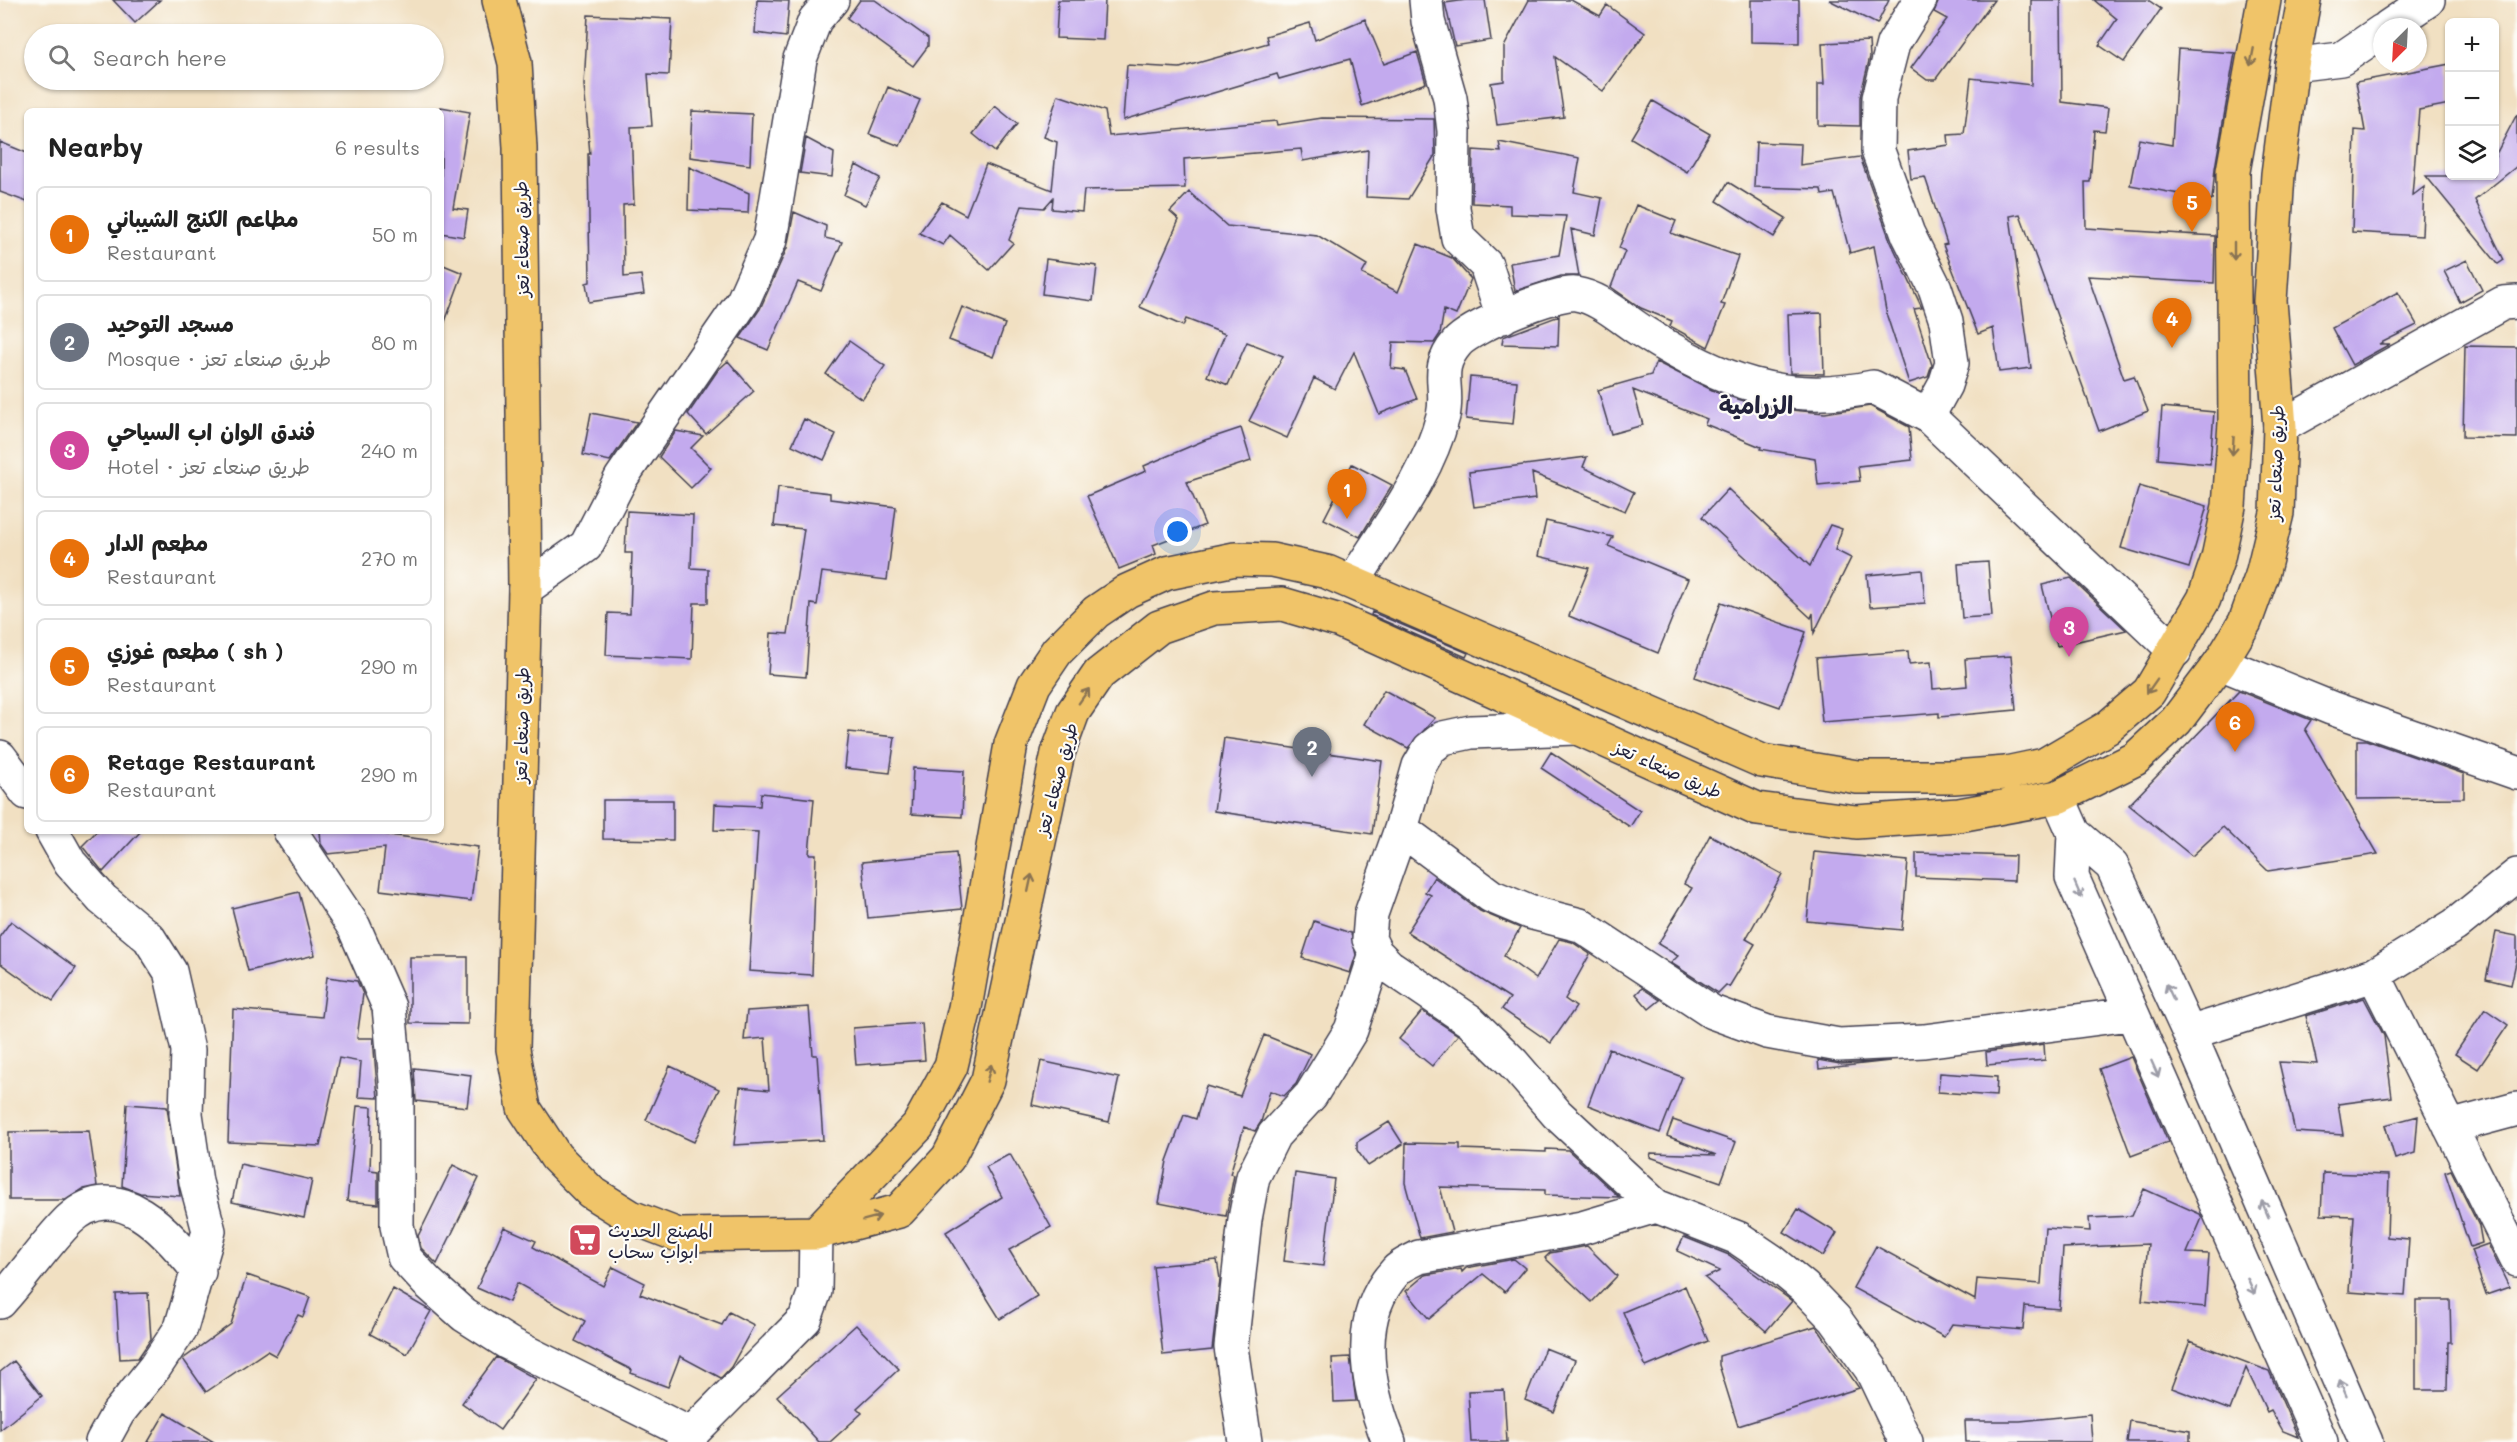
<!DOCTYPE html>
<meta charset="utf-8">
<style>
:root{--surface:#fff;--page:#f6f6f6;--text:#222;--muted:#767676;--line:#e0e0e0;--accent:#7c3aed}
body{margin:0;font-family:Mali,"Playpen Sans Arabic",sans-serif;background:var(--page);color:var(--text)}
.controls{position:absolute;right:18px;top:18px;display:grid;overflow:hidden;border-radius:9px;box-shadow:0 2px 4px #0004}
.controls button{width:54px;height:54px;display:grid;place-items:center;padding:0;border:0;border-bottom:2px solid var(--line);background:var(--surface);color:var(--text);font:30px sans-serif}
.compass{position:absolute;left:2373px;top:18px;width:54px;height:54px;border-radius:50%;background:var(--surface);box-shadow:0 2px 4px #0004;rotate:204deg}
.you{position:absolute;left:1178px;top:532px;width:21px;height:21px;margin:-15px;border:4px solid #fff;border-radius:50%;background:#1a73e8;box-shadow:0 0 0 9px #1a73e833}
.badge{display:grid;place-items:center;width:39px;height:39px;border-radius:50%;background:var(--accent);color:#fff;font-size:20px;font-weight:700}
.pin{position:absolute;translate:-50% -50px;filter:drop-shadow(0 2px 3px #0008)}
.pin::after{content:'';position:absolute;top:32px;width:21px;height:18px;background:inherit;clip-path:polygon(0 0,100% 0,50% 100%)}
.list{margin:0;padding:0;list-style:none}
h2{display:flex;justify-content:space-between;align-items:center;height:78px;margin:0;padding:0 24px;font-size:26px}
h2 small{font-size:20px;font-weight:400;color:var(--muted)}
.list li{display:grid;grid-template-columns:39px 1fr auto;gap:18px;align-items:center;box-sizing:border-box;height:96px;margin:0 12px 12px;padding:0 12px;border:2px solid var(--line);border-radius:9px}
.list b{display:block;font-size:22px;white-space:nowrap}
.list p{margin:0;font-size:20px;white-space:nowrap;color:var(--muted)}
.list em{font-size:20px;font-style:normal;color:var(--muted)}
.icon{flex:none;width:33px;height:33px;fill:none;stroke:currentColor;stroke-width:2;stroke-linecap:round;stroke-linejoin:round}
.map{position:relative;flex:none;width:2517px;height:1442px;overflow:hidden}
.search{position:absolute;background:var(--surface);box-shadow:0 2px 4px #0004;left:24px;top:24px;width:420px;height:66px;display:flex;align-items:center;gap:15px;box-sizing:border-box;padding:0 21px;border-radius:33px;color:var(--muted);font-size:22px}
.panel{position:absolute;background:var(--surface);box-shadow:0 2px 4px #0004;left:24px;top:108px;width:420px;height:726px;border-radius:9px}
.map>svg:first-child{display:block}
</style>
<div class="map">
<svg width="2517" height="1442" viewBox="0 0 2517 1442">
<rect width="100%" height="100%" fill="#fdfcf7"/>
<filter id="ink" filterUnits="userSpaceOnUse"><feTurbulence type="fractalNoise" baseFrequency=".0167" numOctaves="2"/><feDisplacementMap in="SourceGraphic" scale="12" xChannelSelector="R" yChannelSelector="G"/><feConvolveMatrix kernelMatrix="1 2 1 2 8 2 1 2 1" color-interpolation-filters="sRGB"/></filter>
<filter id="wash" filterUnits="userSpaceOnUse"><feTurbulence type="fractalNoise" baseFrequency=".008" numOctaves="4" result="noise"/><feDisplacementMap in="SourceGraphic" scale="24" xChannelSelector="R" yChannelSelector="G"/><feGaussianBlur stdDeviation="1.35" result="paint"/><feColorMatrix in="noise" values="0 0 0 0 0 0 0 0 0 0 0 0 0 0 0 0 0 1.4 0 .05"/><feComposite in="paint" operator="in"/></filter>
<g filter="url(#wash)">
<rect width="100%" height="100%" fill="#f1e0c2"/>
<g id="blocks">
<path fill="#c3aaee" d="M113 0H160L135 23Z
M757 0 789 1 786 37 755 33Z
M860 0H875L928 38V46L913 66 847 18Z
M1058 0H1105L1103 40 1056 38Z
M1466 0H1485L1491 40 1455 46 1445 3Z
M1529 0H1571L1600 16 1607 5 1645 33 1603 91 1555 57 1564 117 1497 125 1491 83 1504 81V47Z
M1751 0H1799V43L1751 42Z
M1829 0H1889L1877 24Z
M1939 0H1994L1935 80H1927L1911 68 1947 19 1934 12Z
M2031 0H2061L2062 102 2108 108 2105 131 2094 130 2090 182H2085L2086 228 2215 236 2214 283 2088 276 2124 379 2134 376 2148 411 2099 431 2020 214 2010 216 2031 368 1999 372 1993 328 1978 334 1943 245 1947 244 1925 177 1911 179 1908 151 1949 145 1948 135 1964 134 1971 78 2031 85Z
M2094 0H2148L2161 9 2124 62 2099 45 2117 19Z
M588 15 672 19 669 75 648 74 652 126 631 127 634 204 623 205 624 277 641 275 644 294 589 302 586 283 590 282 588 154H590L584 85Z
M1365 19 1384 64 1417 52 1426 83 1362 106 1350 59 1279 79 1277 74 1123 120 1127 65 1180 68 1268 43 1266 36 1310 23 1315 40Z
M1869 41 1870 57 1860 97V126L1818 125V84H1824L1822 43Z
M2178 49 2235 53 2215 168 2212 200 2130 185 2139 139 2172 145Z
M2450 64V104L2419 110 2412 196 2424 187 2422 236 2352 232 2355 130 2365 131 2356 82Z
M888 87 920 100 900 146 869 134Z
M1058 95 1105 111 1109 136 1276 121 1277 125 1322 118 1434 119 1435 155 1408 199 1366 197 1368 150 1303 161 1301 149 1184 159 1185 188 1084 190 1082 212 1052 209 1053 198 1044 208 1022 206 1009 240 1013 243 989 270 950 235 943 245 919 233 942 202 966 215 986 164 1052 190 1057 142 1044 137Z
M1653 101 1710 134 1687 172 1631 138Z
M995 106 1017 124 995 152 973 134Z
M441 107 470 112 453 208 468 210 464 237 441 233Z
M692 111 752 114 750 165 690 157Z
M2517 114V166L2475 200 2504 260 2498 264 2426 176H2494V158Z
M806 138 834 153 832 177 800 173Z
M0 142 27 153V202L0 192Z
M1499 142 1580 158 1574 192 1602 198 1595 235 1571 229 1579 276H1561L1515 291 1510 263 1559 255 1566 216 1510 214V205L1472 203 1473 150 1501 152Z
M1756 142 1801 144 1800 165 1860 157 1890 240 1922 308 1914 309 1932 365 1928 377 1909 383 1887 316 1874 246 1850 253 1834 193 1822 195 1821 189 1754 187Z
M856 165 880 178 865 205 844 195Z
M689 167 749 193 748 213 688 210Z
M1728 182 1786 218 1774 237 1717 201Z
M1189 192 1227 226 1317 235 1367 265 1362 274 1398 292 1418 244 1452 258 1471 279 1456 315 1444 310 1440 334 1434 343 1393 342 1391 368 1405 370 1417 399 1379 414 1354 352 1335 389 1314 378 1287 438 1249 421 1283 356 1247 342 1228 385 1207 376 1225 334 1186 319 1183 326 1140 307 1179 220 1170 212Z
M1636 205 1676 221 1671 233 1738 256 1721 304 1725 305 1708 347 1670 326 1672 321 1641 308 1611 287 1625 251 1619 248Z
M794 212 826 226 825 238 842 242 821 291 798 282 768 350 740 338 760 309 787 248Z
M1046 259 1097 266 1093 301 1042 294Z
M2467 260 2482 290 2460 302 2444 271Z
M441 264 463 273 443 327H441Z
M2398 292 2417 325 2379 344H2390L2352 365 2332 328Z
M962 307 1005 324 993 357 949 340Z
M1822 313 1824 374 1790 373 1788 314Z
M1559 316 1558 346 1502 344 1503 337Z
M849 341 885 366 862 399 826 374Z
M2465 346 2517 347V438L2463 437Z
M728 361 754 391 706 434 688 414 718 370Z
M1656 362 1718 393 1767 408 1825 413 1870 406 1909 427 1912 460 1858 466 1860 481 1818 485 1815 458 1760 449 1761 447 1705 424 1707 419 1633 390 1643 425 1611 434 1598 390 1651 375Z
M1470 377 1517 381 1513 424 1466 419Z
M2162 407 2214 412 2210 464 2158 459Z
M591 413 637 422 610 461 583 455Z
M804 419 836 434 824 460 792 445Z
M1241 428 1251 461 1187 482 1205 525 1153 545 1156 554 1119 569 1087 496 1146 471 1144 466 1205 440Z
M676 431 703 436 691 448 711 468 691 488 659 457Z
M1587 457 1583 467 1634 492 1625 511 1532 473 1535 499 1474 507 1469 472Z
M1352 464 1392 485 1360 537 1324 519Z
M2139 486 2207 506 2189 568 2121 548Z
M778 487 830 493V499L896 507 887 580 822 572 817 605 811 604 806 677 768 674 771 633 788 634 804 529 774 526Z
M1728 489 1810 566 1830 525 1842 529 1835 550 1851 558 1814 633 1813 613 1811 618 1702 517Z
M627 511 693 515 691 568 708 569V603H694L692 659 606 655 608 613 630 614 632 553H625Z
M1546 521 1613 537 1608 546 1688 579 1658 653 1569 616 1589 568 1538 556Z
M1988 562 1992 616 1962 618 1958 564Z
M1922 570 1925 603 1870 607 1867 575Z
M2071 578 2126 630 2057 646 2042 585Z
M1721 602 1806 632 1780 707 1695 677Z
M1372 612 1468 653 1466 657 1371 615Z
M1908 651 1909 664 1931 662 1933 689 1967 686 1965 659 2011 656 2016 710 1939 717V713L1822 722 1816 658Z
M1384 690 1435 718 1408 748 1364 724Z
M2239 691 2311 720 2305 729 2378 854 2268 871 2223 827 2192 856 2129 805Z
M849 732 895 737 890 773 845 768Z
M1224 738 1382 761 1372 834 1214 811Z
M2357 740H2366L2464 774V798L2357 799Z
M1551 752 1640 811 1630 827 1541 768Z
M913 768 964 771 962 817 911 814Z
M761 793 814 799 809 854H816L812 975 749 971 758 832 714 830 715 804 760 806Z
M603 800H673V840L603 839Z
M97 831H141L103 872 82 846Z
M320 831H361L478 847 471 901 380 890 385 848 328 854 321 844Z
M1710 835 1782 874 1746 939 1755 944 1729 987 1726 985 1718 993 1671 963 1678 956 1658 944 1692 888 1684 884Z
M1814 852 1908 861 1902 930 1807 921Z
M956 853 962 909 868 918 862 862Z
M1916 853 2015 856 2014 881 1916 877Z
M1434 877 1480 911 1520 928 1504 956 1536 979 1559 939 1572 942 1590 954 1565 999 1576 1007 1551 1043 1502 1009 1510 998 1407 932 1431 895 1425 892Z
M299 892 315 955 248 971 232 908Z
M11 921 76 968 53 1001 0 963V936Z
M1314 921 1351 933 1356 955 1350 973 1302 958Z
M2496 932 2517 936V958L2511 985 2486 979Z
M410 957H468V1024L410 1023Z
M327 977 357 981 363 994 357 1038H373L378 1098 358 1097 361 1062 339 1058 320 1146 228 1142 233 1009 322 1017Z
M1642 988 1660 1000 1649 1009 1636 994Z
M2364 998 2384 1036 2392 1097 2338 1104 2343 1135 2295 1132 2279 1062 2317 1064 2306 1016Z
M809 1007 813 1055H817L823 1140 734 1145 740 1087 769 1090 765 1038 744 1040 747 1011Z
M2485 1009 2508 1025 2478 1069 2455 1054Z
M1422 1011 1458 1035 1432 1066 1399 1039Z
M922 1023 925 1060 856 1065 853 1028Z
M1264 1035 1311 1054 1296 1084 1284 1096 1270 1091 1261 1122 1255 1131 1244 1127 1230 1174 1234 1175 1226 1216 1159 1203 1167 1161 1184 1115 1196 1119 1206 1086 1240 1096Z
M2044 1044 2045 1060 1987 1065 1986 1052Z
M1609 1049 1682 1077 1660 1133 1588 1105Z
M2131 1057 2168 1142 2131 1156 2099 1069Z
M1818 1060 1840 1064 1890 1061 1819 1069Z
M1041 1061 1119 1078 1109 1122 1032 1105Z
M670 1066 719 1089 694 1142 646 1120Z
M414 1068 471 1075 467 1107 416 1101Z
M1940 1073 1997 1077 1996 1096 1938 1092Z
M127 1104 167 1107 180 1196 140 1193 122 1186Z
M357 1106 372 1107 370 1170 378 1171V1204L347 1201Z
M2418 1116 2415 1153 2395 1159 2385 1125Z
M1673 1120 1736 1142 1721 1182 1650 1157 1651 1153 1716 1155 1667 1136Z
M1389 1122 1403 1144 1368 1166 1357 1150V1142Z
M89 1131 97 1186 83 1189 66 1200H9V1132Z
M1406 1143 1460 1144V1149L1546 1152V1149L1568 1150 1619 1197 1545 1195V1190L1440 1187 1452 1232 1420 1238 1405 1183Z
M1010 1154 1051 1227 1009 1250 1037 1296 1000 1319 946 1232 1002 1197 986 1167Z
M240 1164 312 1180 304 1218 232 1202Z
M453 1165 479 1178 437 1264 421 1248 418 1236Z
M2451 1170 2479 1226 2482 1243 2470 1247 2445 1172Z
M1295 1173 1334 1179 1323 1266 1284 1261Z
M2323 1173 2389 1175 2387 1237 2409 1239 2405 1296 2349 1292 2354 1216 2321 1215Z
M2144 1189 2200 1214 2202 1218 2187 1253 2209 1254 2205 1307 2142 1301 2148 1244 2063 1248 2059 1309 2025 1306 2023 1330 1952 1324 1944 1337 1853 1288 1876 1246 1975 1300 1977 1279 2041 1284 2045 1228 2090 1231 2089 1218 2132 1216Z
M1798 1209 1837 1233 1823 1256 1784 1232Z
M504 1227 536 1241 533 1247 603 1286 613 1267 645 1283 640 1294 722 1325 729 1312 754 1325 731 1367 721 1378 680 1356 668 1387 631 1373 632 1370 575 1341 585 1321 517 1283 509 1302 477 1288Z
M1684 1237 1729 1255 1792 1301 1766 1331 1705 1278 1720 1271 1677 1251Z
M2488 1244 2509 1287 2486 1295 2471 1250Z
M1587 1246 1617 1276 1592 1302 1545 1258 1550 1253Z
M1514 1259 1525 1268 1505 1292 1483 1274 1429 1319 1406 1291 1425 1275 1461 1269 1462 1272 1466 1268Z
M1217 1260 1220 1279 1212 1350 1163 1355 1153 1266Z
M247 1275 310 1297 303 1317 298 1315 276 1356 267 1351 206 1392 183 1359 231 1324Z
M1685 1286 1708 1341 1646 1367 1623 1312Z
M393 1289 431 1311 407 1354 370 1334Z
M148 1293 151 1339 138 1358 120 1359 116 1294Z
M2416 1300H2450L2451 1342H2448L2447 1390H2416Z
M856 1325 899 1369 857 1408 862 1413 830 1442H819L777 1396Z
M1816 1326 1859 1388 1738 1426 1719 1365V1356Z
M2190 1341 2269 1371 2298 1437 2283 1431 2271 1410 2267 1412 2246 1368 2230 1410 2172 1388Z
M1545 1348 1575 1360 1554 1412 1525 1400Z
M496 1357 536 1379 500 1430 462 1403Z
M1350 1357 1356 1401 1334 1402 1332 1358Z
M14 1361 42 1396 0 1430V1372Z
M1504 1390 1507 1442H1471L1468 1391Z
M165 1413 214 1442H148Z
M2090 1414 2092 1442H1966L1965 1421H2020Z
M2130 1421 2190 1431V1442H2127Z"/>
</g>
</g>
<g filter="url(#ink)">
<use href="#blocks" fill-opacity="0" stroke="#413e4f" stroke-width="1.5"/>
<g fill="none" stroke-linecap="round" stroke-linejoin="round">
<defs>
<path id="minor" d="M1426 0 1428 21 1450 98 1454 131 1453 208 1458 238 1486 265 1503 317
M1920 0 1893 44 1879 98 1878 151 1908 234 1935 288 1946 321 1952 363 1945 385 1928 416
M2388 27 2428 0
M2292 65 2341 59 2382 31
M2280 427 2503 303 2517 302
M1353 582C1385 530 1428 476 1443 416 1450 386 1433 371 1457 343 1470 327 1556 291 1576 294 1601 298 1622 319 1643 332 1718 380 1784 406 1873 387L1928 416 2175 651
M525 589 586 546 621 478 743 301 770 240 800 59 815 20 832 0
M2220 663 2331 708 2517 773
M1576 728 1471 732 1443 738 1429 749 1419 766 1401 829 1371 914 1369 939 1376 953 1389 966 1470 1021 1513 1063 1557 1114 1656 1206 1738 1238 1772 1261 1805 1288 1835 1319 1871 1369 1906 1442
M0 757 27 793
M2058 797 2074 833 2112 866 2189 1033 2366 1442
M1401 829 1491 896 1529 912 1580 925 1712 1012 1767 1032 1839 1045 1924 1041 2130 1014
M52 831 70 863 102 899 149 938 170 971 188 1050 186 1114 196 1182 209 1231 181 1328 155 1367 118 1413 102 1442
M290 831 354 927 389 1007 397 1092V1226L404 1257 427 1282 464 1315 508 1343 692 1435
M2074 833 2072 877 2321 1442
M2374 975 2517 1260
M2189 1033 2374 975 2455 925 2517 875
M2450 1127 2517 1109
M0 1302C24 1276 44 1245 69 1220 118 1173 169 1234 199 1272
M683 1442 805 1319 815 1291 816 1233
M1245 1442 1231 1347 1245 1219 1253 1177 1274 1135 1311 1095 1351 1030 1376 953
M1389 1442C1368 1389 1352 1318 1396 1271 1401 1265 1412 1261 1419 1257L1582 1228 1656 1206"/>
<path id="highway" d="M499 0 515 63 520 148 525 589 513 1049 524 1108 556 1157 591 1192 631 1217 678 1235 816 1233 899 1211 948 1158 988 1080 1058 753 1073 712 1099 674 1159 627 1214 608 1282 604 1340 621 1757 809 1856 822 1959 815 2058 797 2135 759 2176 721 2220 663 2245 622 2262 575 2277 513 2280 427 2270 301 2278 174 2292 65 2304 0
M817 1232 918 1126 951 1066 965 1008 1011 744 1034 685 1057 651 1096 612 1127 591 1167 573 1235 559 1272 560 1327 572 1762 761 1857 777H1954L2006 773 2044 765 2107 728 2149 692 2204 599 2218 558 2229 506 2235 423 2233 171 2264 0"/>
</defs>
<use href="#minor" stroke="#413e4f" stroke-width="36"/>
<use href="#highway" stroke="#413e4f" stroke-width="36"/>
<use href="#minor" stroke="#fff" stroke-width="33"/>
<use href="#highway" stroke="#f0c469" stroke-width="33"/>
</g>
<defs><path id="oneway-shaft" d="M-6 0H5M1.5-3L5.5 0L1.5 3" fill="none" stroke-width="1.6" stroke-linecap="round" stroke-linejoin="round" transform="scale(1.5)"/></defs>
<g stroke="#897352">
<use href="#oneway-shaft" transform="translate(2252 57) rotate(101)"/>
<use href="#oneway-shaft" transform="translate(2234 251) rotate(90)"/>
<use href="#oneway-shaft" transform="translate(2233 446) rotate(94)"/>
<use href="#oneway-shaft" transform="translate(2152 686) rotate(125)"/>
<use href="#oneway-shaft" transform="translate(1084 696) rotate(-55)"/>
<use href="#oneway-shaft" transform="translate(1030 883) rotate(-78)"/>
<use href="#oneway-shaft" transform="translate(989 1073) rotate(-75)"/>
<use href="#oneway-shaft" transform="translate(872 1218) rotate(-15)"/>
</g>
<g stroke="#9c9ca7">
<use href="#oneway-shaft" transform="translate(2078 890) rotate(67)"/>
<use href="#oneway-shaft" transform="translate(2170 992) rotate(-115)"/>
<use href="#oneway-shaft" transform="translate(2155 1069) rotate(66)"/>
<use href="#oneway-shaft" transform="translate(2265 1209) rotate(-113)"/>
<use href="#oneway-shaft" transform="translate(2251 1286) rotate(66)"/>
<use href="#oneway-shaft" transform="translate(2343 1388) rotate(-113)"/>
</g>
</g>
<defs>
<symbol id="supermarket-square" viewBox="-11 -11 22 22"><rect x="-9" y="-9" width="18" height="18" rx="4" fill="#d1495b" stroke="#fdfcf7"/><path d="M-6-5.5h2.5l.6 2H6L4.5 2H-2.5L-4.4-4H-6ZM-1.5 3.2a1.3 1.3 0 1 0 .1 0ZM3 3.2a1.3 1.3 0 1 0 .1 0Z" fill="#fff"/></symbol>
</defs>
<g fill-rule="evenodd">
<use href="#supermarket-square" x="566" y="1221" width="38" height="38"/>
</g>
<g text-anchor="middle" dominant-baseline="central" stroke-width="4.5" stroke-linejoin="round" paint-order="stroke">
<g font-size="18" fill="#22223b" stroke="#fdfcf7">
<text transform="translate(521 239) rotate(-91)">طريق صنعاء تعز</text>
<text transform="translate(2275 463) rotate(-88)">طريق صنعاء تعز</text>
<text transform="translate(521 725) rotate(-89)">طريق صنعاء تعز</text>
<text transform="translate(1668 769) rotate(24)">طريق صنعاء تعز</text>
<text transform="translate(1056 779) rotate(-75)">طريق صنعاء تعز</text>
</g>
<g font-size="18" fill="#22223b" stroke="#fdfcf7" text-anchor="start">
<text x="608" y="1230">المصنع الحديث<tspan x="608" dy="21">ابواب سحاب</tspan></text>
</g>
<g font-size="24" font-weight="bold" fill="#22223b" stroke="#fdfcf7">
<text x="1756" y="404">الزرامية</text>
</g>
</g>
</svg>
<div class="controls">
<button>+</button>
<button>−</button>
<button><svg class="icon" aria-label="layers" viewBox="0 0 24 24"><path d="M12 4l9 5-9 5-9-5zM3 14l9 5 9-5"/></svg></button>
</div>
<svg class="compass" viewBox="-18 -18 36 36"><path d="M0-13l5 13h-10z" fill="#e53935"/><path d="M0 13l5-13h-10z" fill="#767676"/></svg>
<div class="you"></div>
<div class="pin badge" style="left:1347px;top:519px;background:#e8710a">1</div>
<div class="pin badge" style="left:1312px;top:777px;background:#6b7280">2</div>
<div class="pin badge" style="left:2069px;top:657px;background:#d1479c">3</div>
<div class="pin badge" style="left:2172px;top:348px;background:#e8710a">4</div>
<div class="pin badge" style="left:2192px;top:232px;background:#e8710a">5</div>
<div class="pin badge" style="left:2235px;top:752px;background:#e8710a">6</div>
<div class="search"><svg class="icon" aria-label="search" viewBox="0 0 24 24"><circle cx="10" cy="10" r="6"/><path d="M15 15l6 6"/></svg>Search here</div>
<section class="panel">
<h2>Nearby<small>6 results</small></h2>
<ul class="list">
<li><span class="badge" style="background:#e8710a">1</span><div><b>مطاعم الكنج الشيباني</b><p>Restaurant</p></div><em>50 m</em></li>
<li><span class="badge" style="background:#6b7280">2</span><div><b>مسجد التوحيد</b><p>Mosque · طريق صنعاء تعز</p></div><em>80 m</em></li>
<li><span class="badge" style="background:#d1479c">3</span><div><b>فندق الوان اب السياحي</b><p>Hotel · طريق صنعاء تعز</p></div><em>240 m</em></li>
<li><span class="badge" style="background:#e8710a">4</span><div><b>مطعم الدار</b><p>Restaurant</p></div><em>270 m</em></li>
<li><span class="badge" style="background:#e8710a">5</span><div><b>مطعم غوزي ( sh )</b><p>Restaurant</p></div><em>290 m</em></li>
<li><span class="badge" style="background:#e8710a">6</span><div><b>Retage Restaurant</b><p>Restaurant</p></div><em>290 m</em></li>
</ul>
</section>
</div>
